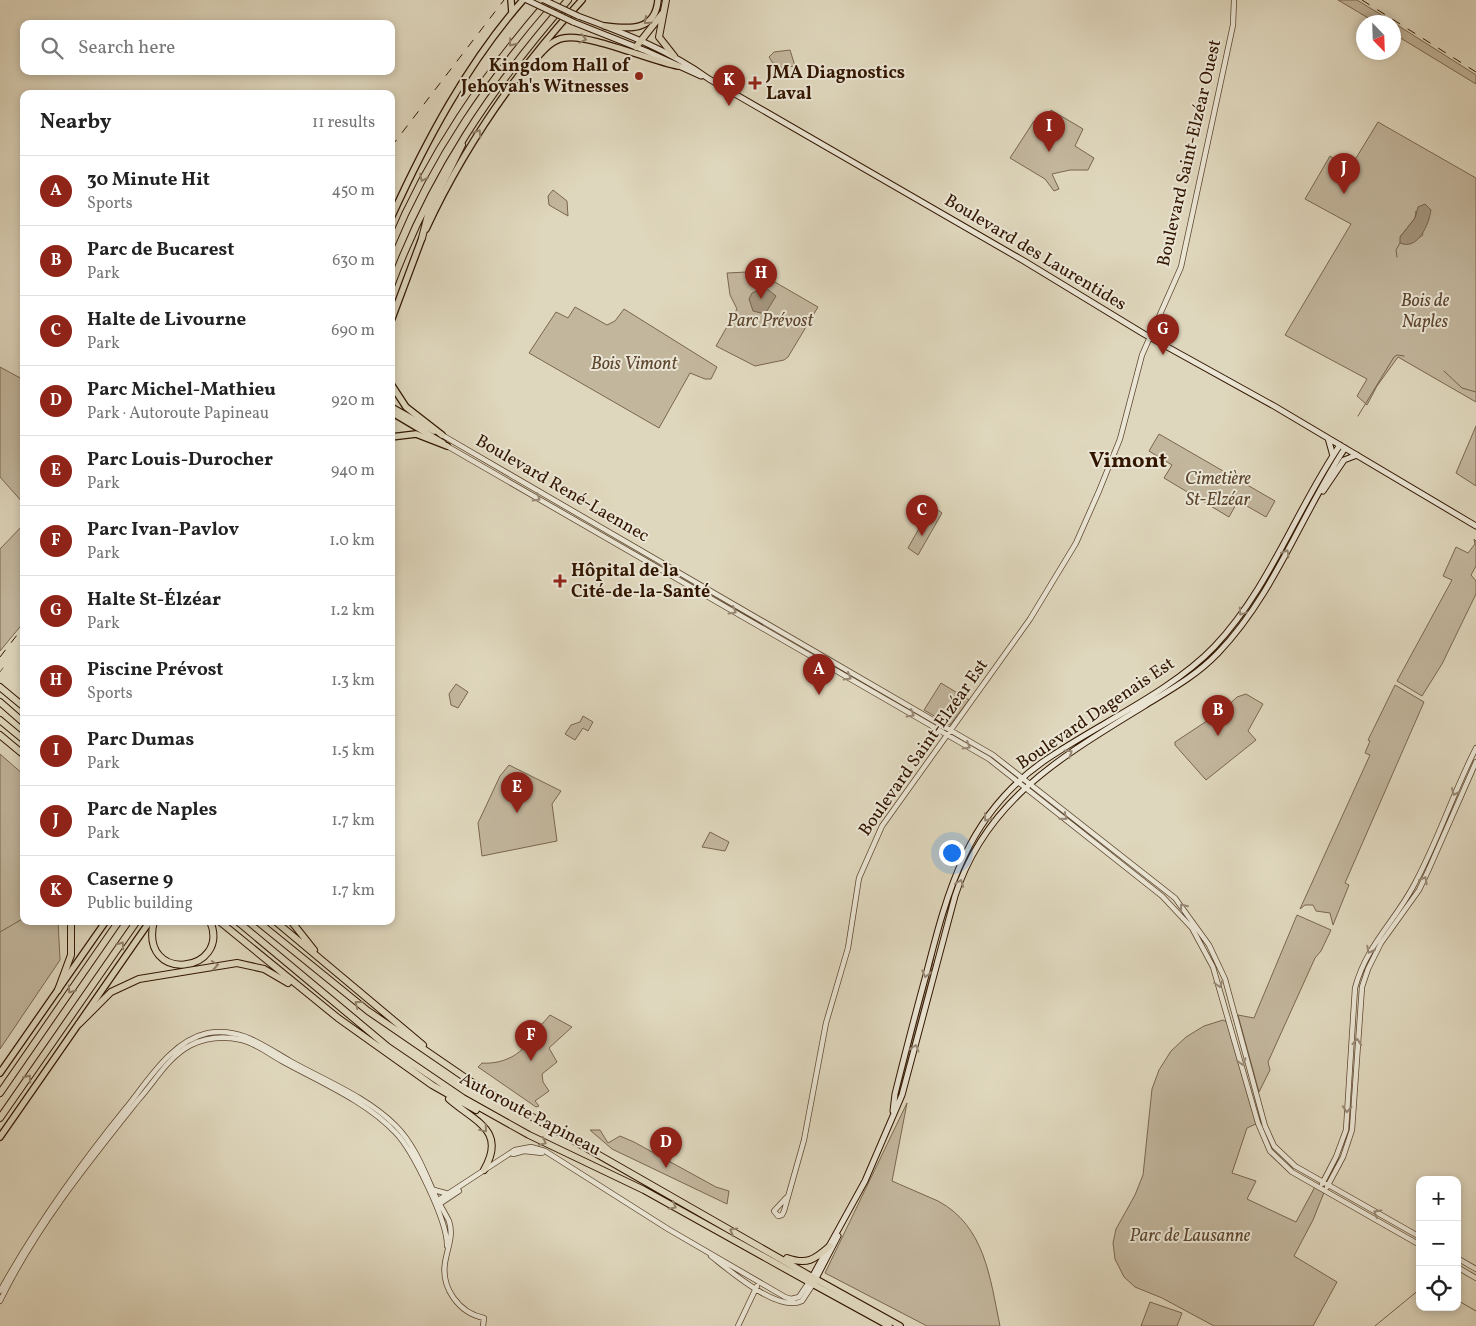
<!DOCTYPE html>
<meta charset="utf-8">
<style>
:root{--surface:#fff;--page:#f2f2f2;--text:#222;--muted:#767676;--line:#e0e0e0;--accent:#8f2418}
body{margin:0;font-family:Vollkorn,serif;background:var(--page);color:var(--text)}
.controls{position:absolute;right:15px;bottom:15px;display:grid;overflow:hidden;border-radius:10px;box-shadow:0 2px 8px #0003}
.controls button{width:45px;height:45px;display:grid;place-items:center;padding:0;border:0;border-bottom:1px solid var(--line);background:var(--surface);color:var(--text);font:25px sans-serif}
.compass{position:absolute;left:1356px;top:15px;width:45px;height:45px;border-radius:50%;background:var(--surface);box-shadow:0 2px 8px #0003;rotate:157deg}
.you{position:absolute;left:951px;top:852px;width:18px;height:18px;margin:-12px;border:4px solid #fff;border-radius:50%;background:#1a73e8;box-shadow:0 0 0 8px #1a73e833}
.badge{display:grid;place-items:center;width:32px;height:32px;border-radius:50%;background:var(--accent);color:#fff;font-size:16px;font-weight:700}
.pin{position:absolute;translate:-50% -41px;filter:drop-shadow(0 1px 2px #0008)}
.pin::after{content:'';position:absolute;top:26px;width:18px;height:15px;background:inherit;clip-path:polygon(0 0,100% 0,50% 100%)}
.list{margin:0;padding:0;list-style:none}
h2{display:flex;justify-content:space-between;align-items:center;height:65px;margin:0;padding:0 20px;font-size:21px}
h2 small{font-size:16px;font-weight:400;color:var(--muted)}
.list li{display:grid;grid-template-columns:32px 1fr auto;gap:15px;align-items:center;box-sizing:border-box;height:70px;padding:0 20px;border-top:1px solid var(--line)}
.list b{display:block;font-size:19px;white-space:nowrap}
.list p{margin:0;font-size:16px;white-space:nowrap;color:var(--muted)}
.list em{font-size:16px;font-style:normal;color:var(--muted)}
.icon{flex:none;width:28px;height:28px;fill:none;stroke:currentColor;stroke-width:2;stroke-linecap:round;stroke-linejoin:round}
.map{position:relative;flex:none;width:1476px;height:1326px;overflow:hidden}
.search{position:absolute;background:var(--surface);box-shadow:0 2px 8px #0003;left:20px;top:20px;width:375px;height:55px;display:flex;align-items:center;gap:12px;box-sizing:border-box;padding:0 18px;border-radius:10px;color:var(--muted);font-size:19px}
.panel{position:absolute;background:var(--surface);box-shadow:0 2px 8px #0003;left:20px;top:90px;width:375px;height:835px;border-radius:10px}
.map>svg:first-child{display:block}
</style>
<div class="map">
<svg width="1476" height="1326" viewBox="0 0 1476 1326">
<rect width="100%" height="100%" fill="#dfd7bd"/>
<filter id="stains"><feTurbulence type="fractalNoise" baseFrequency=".004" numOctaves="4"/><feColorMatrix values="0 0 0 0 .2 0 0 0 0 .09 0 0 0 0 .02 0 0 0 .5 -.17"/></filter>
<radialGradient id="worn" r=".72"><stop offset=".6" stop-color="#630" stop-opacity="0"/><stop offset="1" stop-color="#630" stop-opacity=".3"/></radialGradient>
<path fill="#c2b69d" stroke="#7a664e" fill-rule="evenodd" d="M1338 0H1357L1393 22H1375Z
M1394 23 1476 75V84L1394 34Z
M790 50 795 66 782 68 772 62 769 57 774 52Z
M1051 110 1083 129 1075 146 1094 158 1088 170H1070L1052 174 1059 189 1054 191 1045 179 1010 158 1034 121 1043 125Z
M1378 122 1476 178V402L1398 357 1377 386 1367 405 1357 396 1367 379 1285 335 1351 224 1305 199 1330 156 1350 168ZM1416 211 1423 235 1411 243 1400 237 1415 218Z
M553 190 567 201 568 216 549 205 548 196Z
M747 272 761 274 818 307 788 357 784 360 755 366 716 346 737 309 730 295 727 273Z
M575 307 607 325 615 321 624 309 717 367 711 379H705L690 373 659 428 529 353 556 312 568 318Z
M0 367 24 380V504L0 477Z
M1476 426V486L1456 473Z
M1159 434 1275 501 1266 517 1238 501 1229 517 1164 478 1172 465 1149 451Z
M934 507 942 513 918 555 908 548 930 509Z
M24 524V622L0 651V549Z
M1474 539 1476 541V566L1471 575 1476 581V594L1442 664 1422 696 1397 681 1452 580 1443 576 1456 547 1468 553 1475 544Z
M941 683 969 700 950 725 924 710Z
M456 684 468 692 458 708 451 705 449 694Z
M1395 685 1424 702 1345 883 1349 885 1333 925 1330 913 1316 911 1313 905H1305L1300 909 1370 755 1365 753 1370 741 1368 740Z
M1246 694 1263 704 1248 731 1256 740 1206 780 1175 745V742L1222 711 1237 697Z
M583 716 593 722 588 731 583 728 575 740 565 734 571 725 580 722Z
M0 754 24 775V921H58L60 960 0 1049Z
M509 765 561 791 552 804 557 841 482 856 478 823 500 776Z
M710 832 729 842 725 851 702 847Z
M1297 915 1331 930 1321 951 1315 958 1268 1062 1270 1070 1259 1092 1238 1015 1254 1018Z
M934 955 931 973 899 1095H898Z
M550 1015 572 1027 549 1048 557 1062 542 1074 543 1082 549 1091 535 1101 539 1106 536 1107 478 1067 482 1063C504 1065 534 1051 530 1025L542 1024Z
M1223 1020 1227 1022 1258 1123 1247 1128 1232 1173 1256 1181 1247 1199 1296 1222 1316 1185 1325 1190 1313 1220 1294 1256 1337 1282 1313 1326H1214L1162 1298 1135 1287 1124 1277 1115 1259 1113 1243 1116 1229 1135 1195 1143 1175 1152 1089 1159 1070 1171 1051 1186 1037 1204 1026Z
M907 1103 892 1181C907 1188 923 1194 938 1201 985 1226 990 1278 1000 1326H927L825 1273Z
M590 1130H600L608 1143 620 1136 634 1142 716 1187 729 1191 727 1204 612 1149Z
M1150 1302 1182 1313 1177 1326H1141Z"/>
<path fill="#a4957d" stroke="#76624b" d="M1425 204 1431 210C1429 224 1418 251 1400 243V237L1415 218 1418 207Z
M762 285 776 296 765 314 753 311 749 299 752 293 757 291V286Z"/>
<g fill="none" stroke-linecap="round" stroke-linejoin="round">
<path stroke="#76624b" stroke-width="1" d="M1397 257 1396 250 1400 243
M1444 371 1462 388 1476 392
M1358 416 1394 357 1397 355 1404 356
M0 672 3 668
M0 932 24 918
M1457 1300 1476 1311
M1375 1326 1420 1289"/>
<defs>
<path id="tertiary" d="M442 435 993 755 1175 898 1209 945 1225 979 1265 1126 1274 1146 1295 1166 1420 1237
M447 446 989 759 1162 896 1192 928 1213 967 1258 1123 1270 1151 1292 1172 1420 1245
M513 1154 524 1151 542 1153
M1322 1184 1336 1157 1346 1130 1355 988C1367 944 1394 923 1414 885 1438 841 1453 793 1476 748
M1327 1187 1343 1157 1352 1130 1362 987 1368 969 1381 943 1419 890 1428 871 1476 762
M434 1190 449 1194
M786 1198 774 1211 778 1216 782 1215 784 1211 804 1140 826 1023 848 948 859 878 882 826 1030 619 1076 543 1099 491 1120 439 1142 355 1181 267 1233 25 1234 0
M437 1201 515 1150 531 1147 545 1151 668 1229 785 1297 791 1299 799 1297 809 1282
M438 1205 459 1191
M711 1256C729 1270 778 1313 802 1301L813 1284
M1457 1258 1476 1269
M1457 1267 1476 1278
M0 1291C37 1225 79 1166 126 1108 148 1081 171 1041 208 1033 240 1027 264 1046 290 1061 326 1081 367 1097 396 1126 415 1145 425 1173 436 1197 440 1205 445 1213 449 1221 454 1236 447 1249 445 1263 441 1288 459 1313 484 1318L483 1326
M0 1301C36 1227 88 1163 139 1099 155 1081 169 1056 191 1045 207 1037 225 1036 242 1040 257 1044 269 1054 282 1061 320 1082 366 1101 396 1133 413 1151 448 1222 447 1246
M738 1326 757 1286"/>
<path id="secondary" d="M578 16C624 33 669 50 709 79L1024 261 1144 334 1274 406 1476 526
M573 22 646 51 701 76
M1328 438 1333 456
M1323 491 1344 460 1357 455
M893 1111 895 1094C905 1054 915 1015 926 975 948 889 967 815 1044 761 1096 725 1171 692 1214 647 1269 589 1296 510 1340 445
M811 1279 865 1181 902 1095 955 896C986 799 1063 756 1144 706 1170 690 1196 676 1218 653 1274 595 1301 515 1345 448
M813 1284 838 1236"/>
<path id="primary" d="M511 0 512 13
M605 26C629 29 655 32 658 0
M534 61C542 52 551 40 564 38 587 33 651 61 678 66
M391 218C426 141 467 64 523 0
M426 229C465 145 519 68 582 0
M391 407 434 431
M391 412 443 443"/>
<path id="trunk" d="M391 321 422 238
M391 384 406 407 442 435
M391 437 416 434 447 446
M0 1073 106 921
M0 1137 150 921
M812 1277 900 1326
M809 1282 889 1326"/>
<path id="motorway" d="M666 0 659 37 674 56
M636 47 662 14
M422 238 429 211 462 145
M391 246C429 154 484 75 549 0
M391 286C432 176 491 88 568 0
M0 687 24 707
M0 702 24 723
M0 720 24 740
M0 735 24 755
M154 921C138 985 232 973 210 921
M219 921 338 1018 432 1085 476 1110
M237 921 388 1047 463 1098 529 1135 644 1190 809 1282
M257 921 368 1011 473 1083 812 1277
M275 921 423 1045
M291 921 314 950
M58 990 71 955V921
M79 1024 111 992 139 979 237 963 264 969 288 983
M0 1093 119 921
M449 1099C475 1122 507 1130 484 1170
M0 1118 137 921
M787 1258C807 1265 814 1260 830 1246"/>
</defs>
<use href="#tertiary" stroke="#5d462f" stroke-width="6"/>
<use href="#secondary" stroke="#321600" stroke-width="7"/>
<use href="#primary" stroke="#321600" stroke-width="8"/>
<use href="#trunk" stroke="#321600" stroke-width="8"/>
<use href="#motorway" stroke="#321600" stroke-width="8"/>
<use href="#tertiary" stroke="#eae5d4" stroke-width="4.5"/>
<use href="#secondary" stroke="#eae5d4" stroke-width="5"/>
<use href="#primary" stroke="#dfd7bd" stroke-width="5.5"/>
<use href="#trunk" stroke="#dfd7bd" stroke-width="5.5"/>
<use href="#motorway" stroke="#dfd7bd" stroke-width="6"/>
<path stroke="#321600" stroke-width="1" stroke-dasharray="9 9" stroke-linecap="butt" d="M1362 0 1476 72
M391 147 504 0
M0 657 24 626"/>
<defs>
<path id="secondary-bridge" d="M527 0 573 22
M544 0 578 16"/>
</defs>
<use href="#secondary-bridge" stroke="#321600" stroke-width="7" stroke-linecap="butt"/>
<use href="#secondary-bridge" stroke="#eae5d4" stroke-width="5"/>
</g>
<defs><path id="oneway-chevron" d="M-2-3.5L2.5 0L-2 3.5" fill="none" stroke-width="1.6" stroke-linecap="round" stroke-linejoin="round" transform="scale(1.25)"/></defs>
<g stroke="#918068">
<use href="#oneway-chevron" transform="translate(647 21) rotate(139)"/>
<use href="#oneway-chevron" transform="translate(583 39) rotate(13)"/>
<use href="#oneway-chevron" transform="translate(512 43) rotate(129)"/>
<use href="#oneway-chevron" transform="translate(478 133) rotate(-57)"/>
<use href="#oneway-chevron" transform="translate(423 178) rotate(117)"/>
<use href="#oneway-chevron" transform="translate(121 945) rotate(-55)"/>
<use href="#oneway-chevron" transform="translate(215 965) rotate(-9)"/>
<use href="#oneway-chevron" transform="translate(71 990) rotate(125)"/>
<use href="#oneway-chevron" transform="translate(358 1004) rotate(-143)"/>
<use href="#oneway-chevron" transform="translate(28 1078) rotate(-55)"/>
<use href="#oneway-chevron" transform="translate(484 1129) rotate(50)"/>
<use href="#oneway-chevron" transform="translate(543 1142) rotate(26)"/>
<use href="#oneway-chevron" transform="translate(673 1206) rotate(29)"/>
<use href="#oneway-chevron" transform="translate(733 1231) rotate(-151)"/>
</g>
<g stroke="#978875">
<use href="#oneway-chevron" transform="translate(537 498) rotate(30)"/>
<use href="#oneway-chevron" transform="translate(1286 553) rotate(-60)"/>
<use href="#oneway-chevron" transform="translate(733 611) rotate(30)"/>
<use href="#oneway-chevron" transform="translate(1242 612) rotate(124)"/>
<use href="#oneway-chevron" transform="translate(848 677) rotate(30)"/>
<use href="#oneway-chevron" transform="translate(911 714) rotate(30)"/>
<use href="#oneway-chevron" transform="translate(967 746) rotate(31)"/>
<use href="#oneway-chevron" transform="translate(1069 753) rotate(-32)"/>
<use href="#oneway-chevron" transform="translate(1455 792) rotate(113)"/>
<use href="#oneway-chevron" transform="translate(1064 817) rotate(39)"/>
<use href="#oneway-chevron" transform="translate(987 818) rotate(127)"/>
<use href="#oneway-chevron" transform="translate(1424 880) rotate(-62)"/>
<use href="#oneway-chevron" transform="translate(960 883) rotate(-69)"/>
<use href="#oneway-chevron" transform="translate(1183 907) rotate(-129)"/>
<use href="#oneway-chevron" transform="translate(1370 950) rotate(117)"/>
<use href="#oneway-chevron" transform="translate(926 974) rotate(104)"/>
<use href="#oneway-chevron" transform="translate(1219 984) rotate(74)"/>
<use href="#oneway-chevron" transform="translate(1357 1042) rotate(-85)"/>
<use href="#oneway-chevron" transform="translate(915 1048) rotate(-75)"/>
<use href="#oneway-chevron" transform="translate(1242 1062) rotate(74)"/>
<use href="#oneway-chevron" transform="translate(1347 1109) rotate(93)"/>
<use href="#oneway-chevron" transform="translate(1377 1213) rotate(-150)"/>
</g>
<g fill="#8f2418" stroke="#eae5d4" stroke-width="2">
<circle cx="639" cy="76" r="5"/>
<path d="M752.5 75.5h5v5h5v5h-5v5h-5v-5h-5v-5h5z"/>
<path d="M557.5 573.5h5v5h5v5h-5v5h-5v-5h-5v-5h5z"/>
</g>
<g text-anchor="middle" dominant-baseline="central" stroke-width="4" stroke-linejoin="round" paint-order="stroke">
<g font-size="18" font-weight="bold" fill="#321600" stroke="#eae5d4" text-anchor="start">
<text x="629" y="66" text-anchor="end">Kingdom Hall of<tspan x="629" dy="21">Jehovah's Witnesses</tspan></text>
<text x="766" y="73">JMA Diagnostics<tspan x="766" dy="21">Laval</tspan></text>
<text x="571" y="571">Hôpital de la<tspan x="571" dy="21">Cité-de-la-Santé</tspan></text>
</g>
<g font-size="18" fill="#321600" stroke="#eae5d4">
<text transform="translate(1190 153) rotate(-77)">Boulevard Saint-Elzéar Ouest</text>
<text transform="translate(1035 253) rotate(31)">Boulevard des Laurentides</text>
<text transform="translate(562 489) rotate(30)">Boulevard René-Laennec</text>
<text transform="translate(1096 714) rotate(-34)">Boulevard Dagenais Est</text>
<text transform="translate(924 748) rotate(-55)">Boulevard Saint-Elzéar Est</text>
<text transform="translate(530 1115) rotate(28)">Autoroute Papineau</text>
</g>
<g font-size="18" font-style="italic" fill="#5d462f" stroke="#eae5d4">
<text x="1425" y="301">Bois de<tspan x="1425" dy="21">Naples</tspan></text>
<text x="770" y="321">Parc Prévost</text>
<text x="634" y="364">Bois Vimont</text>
<text x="1218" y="479">Cimetière<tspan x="1218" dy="21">St-Elzéar</tspan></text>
<text x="1190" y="1236">Parc de Lausanne</text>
</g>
<g font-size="22" font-weight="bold" fill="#321600" stroke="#eae5d4">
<text x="1128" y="461">Vimont</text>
</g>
</g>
<rect width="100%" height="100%" filter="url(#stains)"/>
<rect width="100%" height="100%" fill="url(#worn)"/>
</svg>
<div class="controls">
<button>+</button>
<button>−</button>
<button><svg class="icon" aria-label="locate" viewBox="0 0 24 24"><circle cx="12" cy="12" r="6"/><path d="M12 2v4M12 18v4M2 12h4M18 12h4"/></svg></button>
</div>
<svg class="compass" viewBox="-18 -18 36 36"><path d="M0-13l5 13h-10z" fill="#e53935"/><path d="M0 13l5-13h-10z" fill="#767676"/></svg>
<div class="you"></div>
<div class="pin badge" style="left:819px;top:695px">A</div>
<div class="pin badge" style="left:1218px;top:736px">B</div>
<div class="pin badge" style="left:922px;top:536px">C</div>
<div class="pin badge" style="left:666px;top:1168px">D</div>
<div class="pin badge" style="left:517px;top:813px">E</div>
<div class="pin badge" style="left:531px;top:1061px">F</div>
<div class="pin badge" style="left:1163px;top:355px">G</div>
<div class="pin badge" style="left:761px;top:299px">H</div>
<div class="pin badge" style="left:1049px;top:152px">I</div>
<div class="pin badge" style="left:1344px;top:194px">J</div>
<div class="pin badge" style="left:729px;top:106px">K</div>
<div class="search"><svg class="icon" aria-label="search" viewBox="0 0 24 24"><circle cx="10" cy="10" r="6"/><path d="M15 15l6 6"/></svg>Search here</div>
<section class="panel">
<h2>Nearby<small>11 results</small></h2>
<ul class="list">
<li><span class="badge">A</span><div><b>30 Minute Hit</b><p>Sports</p></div><em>450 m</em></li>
<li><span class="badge">B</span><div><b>Parc de Bucarest</b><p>Park</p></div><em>630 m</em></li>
<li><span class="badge">C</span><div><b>Halte de Livourne</b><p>Park</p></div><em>690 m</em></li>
<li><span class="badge">D</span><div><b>Parc Michel-Mathieu</b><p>Park · Autoroute Papineau</p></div><em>920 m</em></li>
<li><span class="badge">E</span><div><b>Parc Louis-Durocher</b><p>Park</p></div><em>940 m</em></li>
<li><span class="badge">F</span><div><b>Parc Ivan-Pavlov</b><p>Park</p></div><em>1.0 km</em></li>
<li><span class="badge">G</span><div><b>Halte St-Élzéar</b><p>Park</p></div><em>1.2 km</em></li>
<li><span class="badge">H</span><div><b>Piscine Prévost</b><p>Sports</p></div><em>1.3 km</em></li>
<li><span class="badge">I</span><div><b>Parc Dumas</b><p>Park</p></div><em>1.5 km</em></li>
<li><span class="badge">J</span><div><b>Parc de Naples</b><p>Park</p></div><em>1.7 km</em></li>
<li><span class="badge">K</span><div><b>Caserne 9</b><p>Public building</p></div><em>1.7 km</em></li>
</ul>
</section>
</div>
